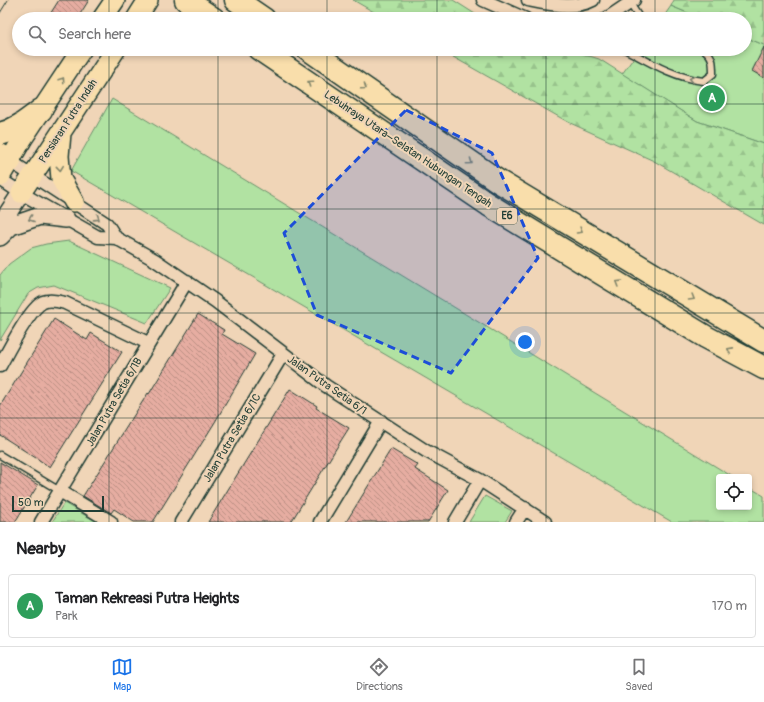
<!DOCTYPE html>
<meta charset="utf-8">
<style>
:root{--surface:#fff;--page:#f2f2f2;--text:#202124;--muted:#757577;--line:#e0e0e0;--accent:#1a73e8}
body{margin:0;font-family:Pangolin,sans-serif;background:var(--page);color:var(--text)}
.controls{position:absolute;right:12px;bottom:12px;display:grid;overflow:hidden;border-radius:4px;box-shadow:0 2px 6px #0003}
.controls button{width:36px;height:36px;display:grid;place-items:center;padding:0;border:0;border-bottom:1px solid var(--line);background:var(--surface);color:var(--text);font:20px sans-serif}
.scale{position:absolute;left:12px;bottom:10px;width:92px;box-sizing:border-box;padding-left:4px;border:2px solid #1f3d34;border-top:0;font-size:11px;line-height:14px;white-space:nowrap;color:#1f3d34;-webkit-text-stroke:3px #f0d5b7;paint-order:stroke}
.you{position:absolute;left:525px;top:342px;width:14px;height:14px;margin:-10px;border:3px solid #fff;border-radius:50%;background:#1a73e8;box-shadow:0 0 0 6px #1a73e833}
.badge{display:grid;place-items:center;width:26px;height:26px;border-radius:50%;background:var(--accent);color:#fff;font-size:13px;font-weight:700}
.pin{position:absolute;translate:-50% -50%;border:2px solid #fff;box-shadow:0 1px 4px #0006}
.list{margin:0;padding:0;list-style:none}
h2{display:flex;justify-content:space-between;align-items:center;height:52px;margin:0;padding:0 16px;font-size:17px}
h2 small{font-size:13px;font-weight:400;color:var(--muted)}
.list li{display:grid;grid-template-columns:26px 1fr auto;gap:12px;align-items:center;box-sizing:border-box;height:64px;margin:0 8px 8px;padding:0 8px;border:1px solid var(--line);border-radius:4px}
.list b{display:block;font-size:15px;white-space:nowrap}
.list p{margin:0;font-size:13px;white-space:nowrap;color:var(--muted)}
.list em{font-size:13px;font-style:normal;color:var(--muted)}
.icon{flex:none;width:22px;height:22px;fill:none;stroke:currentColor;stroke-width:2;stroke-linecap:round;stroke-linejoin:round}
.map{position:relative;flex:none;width:764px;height:522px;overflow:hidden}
.search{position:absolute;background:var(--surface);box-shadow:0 2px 6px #0003;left:12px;right:12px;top:12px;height:44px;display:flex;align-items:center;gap:10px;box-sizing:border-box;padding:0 14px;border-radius:22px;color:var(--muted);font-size:15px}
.sheet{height:124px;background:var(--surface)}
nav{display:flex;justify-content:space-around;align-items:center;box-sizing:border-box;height:56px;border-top:1px solid var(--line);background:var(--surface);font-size:11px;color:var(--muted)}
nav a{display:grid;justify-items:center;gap:2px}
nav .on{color:var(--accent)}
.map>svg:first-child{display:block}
</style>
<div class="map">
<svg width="764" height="522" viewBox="0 0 764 522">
<defs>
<pattern id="forest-firs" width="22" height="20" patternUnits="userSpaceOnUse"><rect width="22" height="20" fill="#b1e2a2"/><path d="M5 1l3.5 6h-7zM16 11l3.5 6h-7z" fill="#98c38c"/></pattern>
<pattern id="building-back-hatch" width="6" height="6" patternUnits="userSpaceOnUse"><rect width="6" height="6" fill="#e6ada1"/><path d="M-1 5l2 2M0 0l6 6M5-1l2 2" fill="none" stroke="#ba8e84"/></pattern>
</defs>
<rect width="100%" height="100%" fill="#f0d5b7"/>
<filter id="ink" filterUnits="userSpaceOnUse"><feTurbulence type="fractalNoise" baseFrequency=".025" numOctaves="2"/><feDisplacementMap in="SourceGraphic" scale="8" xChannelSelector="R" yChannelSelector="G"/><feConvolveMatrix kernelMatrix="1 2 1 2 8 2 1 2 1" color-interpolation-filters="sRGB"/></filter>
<g filter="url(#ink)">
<path fill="#b1e2a2" stroke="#68906b" d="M671 6 702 19H662Z
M745 37 764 45V144L697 121 622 74 640 49H745Z
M112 99 733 477H719V507H749V487L764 496V522H672L71 171Z
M69 241 170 288 147 323 54 285 38 288 28 294 0 340V275L9 264 31 248 46 244Z
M485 496 512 511 505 522H469Z
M64 503 97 522H52Z"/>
<path fill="url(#forest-firs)" stroke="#68906b" d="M353 0H453L483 19H386Z
M674 0H764V45L745 37V19H702L671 6Z
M439 49H567L599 59 697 121 764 144V225L654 161 568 122Z"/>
<path fill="url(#building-back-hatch)" stroke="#1f3d34" d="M59 0H89L77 19H47Z
M764 47V78L752 71Z
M198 314 224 330 222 334 255 354 215 422 153 522H134L114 509 111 513 83 496 148 393 149 394Z
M54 319 87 340 91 333 122 352 50 467 0 435V406Z
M290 389 317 406 316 408 349 428 342 439 291 522H208Z
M391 449 418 465 415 469 448 490 435 511 428 522H346Z
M0 462 38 485 15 522H0Z"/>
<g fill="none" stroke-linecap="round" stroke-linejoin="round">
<defs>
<path id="lane" d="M629 2 640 19
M625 49C649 62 675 78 704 81L713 74C713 62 713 55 703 49
M0 455 60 491"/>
<path id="street" d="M483 0 526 19
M528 0C548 4 574 10 593 0
M606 19 634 0
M10 161 107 224 116 238
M0 179 21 193 98 237 116 238 155 260 215 301 326 386 426 451 480 480 545 522
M0 366C8 351 30 308 43 302 50 299 58 301 65 303L148 343
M60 491 111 522
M41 522 187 281
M181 522 283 354
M320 522 381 421
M455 522 480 480
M516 522 525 508"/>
<path id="secondary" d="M0 225 21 193
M0 237 11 226 40 216 66 219"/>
<path id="primary" d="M102 19 115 0
M136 19 148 0
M61 133 59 156 61 179 74 202
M0 177 23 138 82 49
M21 193 116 49"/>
<path id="highway" d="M186 0 214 19
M236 0 264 19
M259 49 489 205 706 337 764 368
M308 49 498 181 764 341
M0 134C16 130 28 120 41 110
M0 155 10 161"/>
</defs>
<use href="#lane" stroke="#1f3d34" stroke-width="9"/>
<use href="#street" stroke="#1f3d34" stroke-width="15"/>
<use href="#secondary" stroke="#1f3d34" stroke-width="20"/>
<use href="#primary" stroke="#1f3d34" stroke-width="22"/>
<use href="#highway" stroke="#1f3d34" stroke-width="25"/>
<use href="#lane" stroke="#f0d5b7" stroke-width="6"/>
<use href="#street" stroke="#f0d5b7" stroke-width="12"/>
<use href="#secondary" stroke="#f0d5b7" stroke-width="17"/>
<use href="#primary" stroke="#f9deab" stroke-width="19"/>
<use href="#highway" stroke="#f9deab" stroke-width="22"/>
<path stroke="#1f3d34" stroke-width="1" d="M0 13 8 0"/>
</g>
<defs><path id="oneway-chevron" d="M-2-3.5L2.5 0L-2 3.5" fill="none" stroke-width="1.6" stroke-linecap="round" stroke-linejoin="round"/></defs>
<g stroke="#7d816f">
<use href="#oneway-chevron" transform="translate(692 79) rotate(-168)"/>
<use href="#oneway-chevron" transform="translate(97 218) rotate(33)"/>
<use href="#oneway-chevron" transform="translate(31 219) rotate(160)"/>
</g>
<g stroke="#81856a">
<use href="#oneway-chevron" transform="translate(62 80) rotate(-56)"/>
<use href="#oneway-chevron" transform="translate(310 83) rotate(-146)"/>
<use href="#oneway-chevron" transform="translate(364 87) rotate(35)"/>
<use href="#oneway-chevron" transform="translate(470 162) rotate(35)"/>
<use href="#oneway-chevron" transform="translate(60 168) rotate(84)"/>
<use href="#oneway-chevron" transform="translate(580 231) rotate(31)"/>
<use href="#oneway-chevron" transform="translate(618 283) rotate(-149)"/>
<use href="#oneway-chevron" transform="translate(692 298) rotate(31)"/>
<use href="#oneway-chevron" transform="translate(730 350) rotate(-152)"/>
</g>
</g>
<path fill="#1d4ed8" fill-opacity="0.2" stroke="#1d4ed8" stroke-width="3" stroke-dasharray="8 5" stroke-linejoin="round" d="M406 110 492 153 538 258 451 373 317 315 284 233Z"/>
<path fill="none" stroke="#1f3d34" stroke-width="1" stroke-opacity="0.55" d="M109 0V19M218 0V19M327 0V19M437 0V19M546 0V19M655 0V19M109 49V522M218 49V522M327 49V522M437 49V522M546 49V522M655 49V522M0 104H764M0 209H764M0 313H764M0 418H764"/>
<g text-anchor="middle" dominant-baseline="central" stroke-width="4" stroke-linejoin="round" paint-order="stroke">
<rect fill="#f0d5b7" stroke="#5e6b5b" stroke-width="1" x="497" y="208" width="20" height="16" rx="3"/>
<g font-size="10" font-weight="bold" fill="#1f3d34">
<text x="507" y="216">E6</text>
</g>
<g font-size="11" fill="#1f3d34" stroke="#f0d5b7">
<text transform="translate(68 121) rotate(-57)">Persiaran Putra Indah</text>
<text transform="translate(408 149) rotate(34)">Lebuhraya Utara–Selatan Hubungan Tengah</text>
<text transform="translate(327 385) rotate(35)">Jalan Putra Setia 6/1</text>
<text transform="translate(114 402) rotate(-60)">Jalan Putra Setia 6/1B</text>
<text transform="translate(232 438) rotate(-59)">Jalan Putra Setia 6/1C</text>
</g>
</g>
</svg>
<div class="controls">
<button><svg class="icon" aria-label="locate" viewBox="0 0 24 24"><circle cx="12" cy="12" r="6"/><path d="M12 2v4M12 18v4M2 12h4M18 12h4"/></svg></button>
</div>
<div class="scale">50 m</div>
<div class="you"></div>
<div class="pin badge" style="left:712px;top:98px;background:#2e9e5b">A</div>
<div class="search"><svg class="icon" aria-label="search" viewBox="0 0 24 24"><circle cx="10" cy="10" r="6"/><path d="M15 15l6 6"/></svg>Search here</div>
</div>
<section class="sheet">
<h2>Nearby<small></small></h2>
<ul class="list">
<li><span class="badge" style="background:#2e9e5b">A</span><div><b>Taman Rekreasi Putra Heights</b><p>Park</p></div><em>170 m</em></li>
</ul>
</section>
<nav>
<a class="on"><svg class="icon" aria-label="map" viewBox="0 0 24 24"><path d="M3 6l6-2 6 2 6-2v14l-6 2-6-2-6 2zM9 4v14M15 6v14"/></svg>Map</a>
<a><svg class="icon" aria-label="directions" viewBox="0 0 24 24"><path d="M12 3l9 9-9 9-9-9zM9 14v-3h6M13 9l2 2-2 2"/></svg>Directions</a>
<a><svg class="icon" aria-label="saved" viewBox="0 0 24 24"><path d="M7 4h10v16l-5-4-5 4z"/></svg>Saved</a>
</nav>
